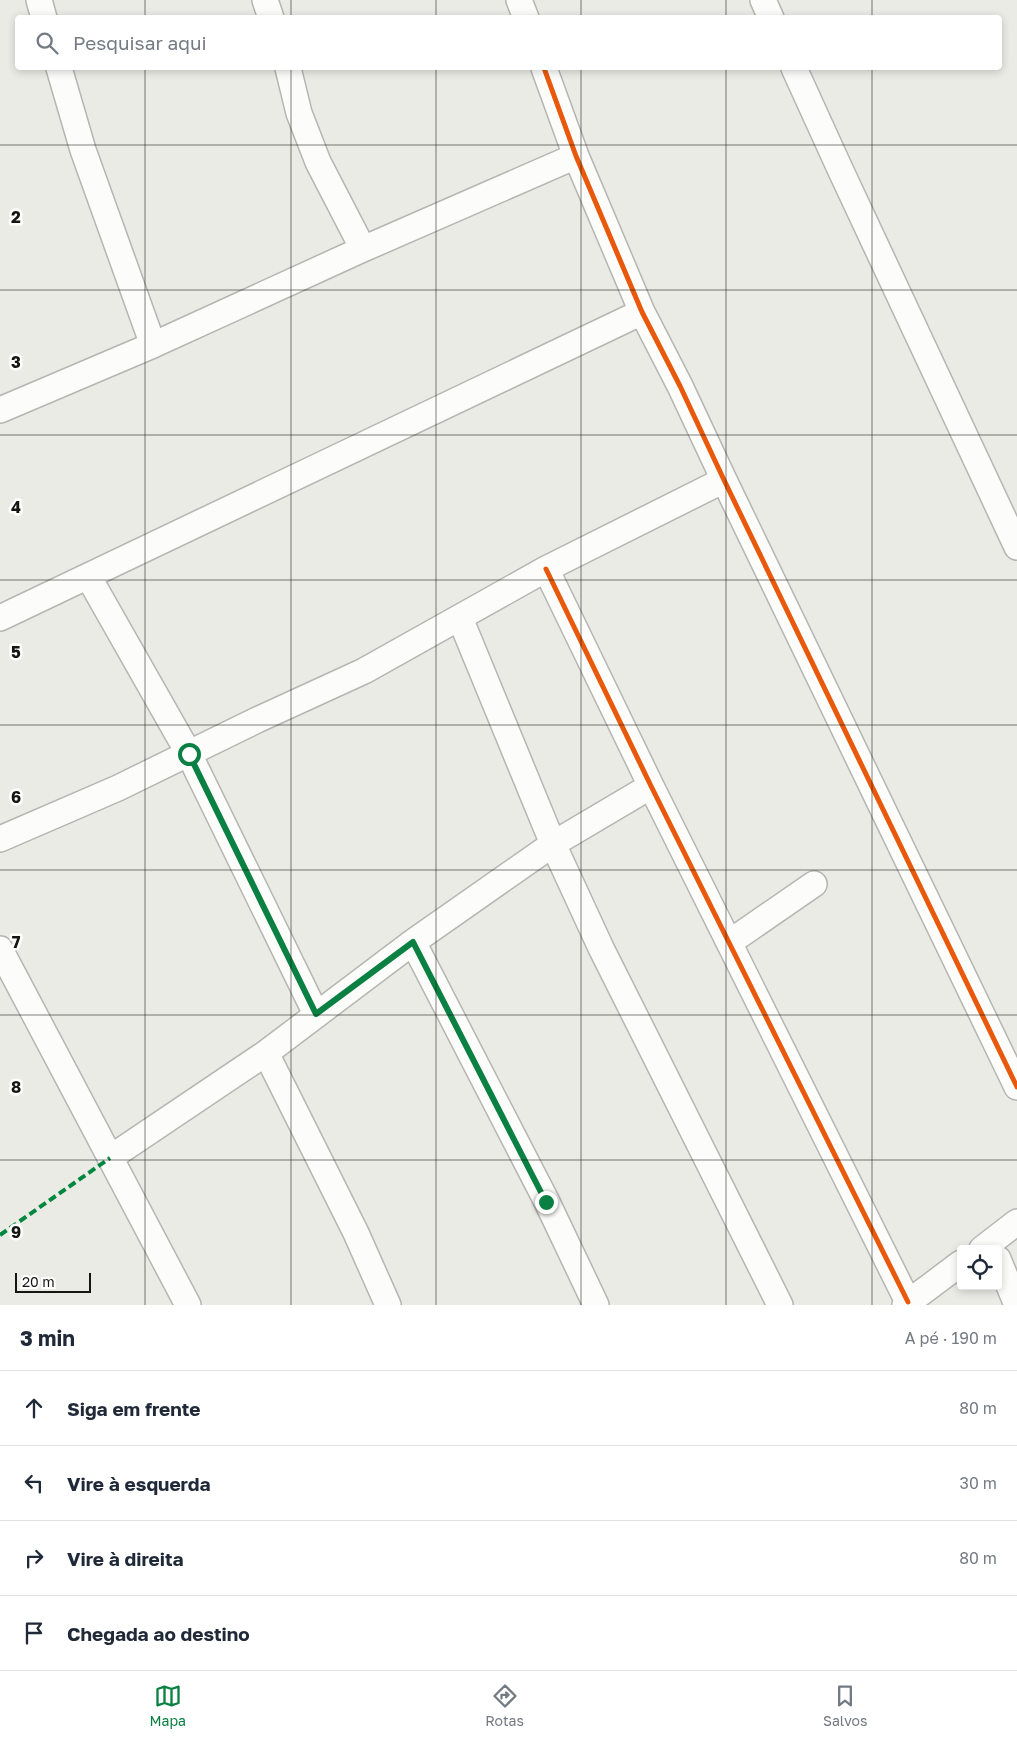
<!DOCTYPE html>
<html lang="pt">
<meta charset="utf-8">
<style>
:root{--surface:#fff;--page:#f6f6f7;--text:#1f2937;--muted:#747a83;--line:#e0e1e3;--accent:#0b8043}
body{margin:0;font-family:"Golos Text",sans-serif;background:var(--page);color:var(--text)}
.controls{position:absolute;right:15px;bottom:15px;display:grid;overflow:hidden;border-radius:5px;box-shadow:0 2px 8px #0003}
.controls button{width:45px;height:45px;display:grid;place-items:center;padding:0;border:0;border-bottom:1px solid var(--line);background:var(--surface);color:var(--text);font:25px sans-serif}
.scale{position:absolute;left:15px;bottom:12px;width:76px;box-sizing:border-box;padding-left:5px;border:2px solid #151511;border-top:0;font-size:14px;line-height:18px;white-space:nowrap;color:#151511;-webkit-text-stroke:4px #fff;paint-order:stroke}
.stop{position:absolute;width:15px;height:15px;margin:-11px;border:4px solid #0b8043;border-radius:50%;background:#fff}
.stop.end{background:#0b8043;border-color:#fff;box-shadow:0 1px 5px #0008}
.list{margin:0;padding:0;list-style:none}
h2{display:flex;justify-content:space-between;align-items:center;height:65px;margin:0;padding:0 20px;font-size:21px}
h2 small{font-size:16px;font-weight:400;color:var(--muted)}
.list li{display:grid;grid-template-columns:32px 1fr auto;gap:15px;align-items:center;box-sizing:border-box;height:75px;padding:0 20px;border-top:1px solid var(--line)}
.list b{display:block;font-size:19px;white-space:nowrap}
.list em{font-size:16px;font-style:normal;color:var(--muted)}
.icon{flex:none;width:28px;height:28px;fill:none;stroke:currentColor;stroke-width:2;stroke-linecap:round;stroke-linejoin:round}
.map{position:relative;flex:none;width:1017px;height:1305px;overflow:hidden}
.search{position:absolute;background:var(--surface);box-shadow:0 2px 8px #0003;left:15px;right:15px;top:15px;height:55px;display:flex;align-items:center;gap:12px;box-sizing:border-box;padding:0 18px;border-radius:5px;color:var(--muted);font-size:19px}
.sheet{height:365px;background:var(--surface)}
nav{display:flex;justify-content:space-around;align-items:center;box-sizing:border-box;height:70px;border-top:1px solid var(--line);background:var(--surface);font-size:14px;color:var(--muted)}
nav a{display:grid;justify-items:center;gap:2px}
nav .on{color:var(--accent)}
.map>svg:first-child{display:block}
</style>
<div class="map">
<svg width="1017" height="1305" viewBox="0 0 1017 1305">
<rect width="100%" height="100%" fill="#ebebe6"/>
<g fill="none" stroke-linecap="round" stroke-linejoin="round">
<defs>
<path id="minor" d="M39 0 44 18
M265 0 271 18
M519 0 526 18
M763 0 771 18
M59 68 83 150 153 345
M288 68 299 113 318 162 363 249
M544 68 576 156 642 312 680 386 724 480 1017 1087
M794 68 840 169 1017 547
M0 410 153 345 363 249 576 156
M546 569 651 786 908 1302
M88 576 189 754 316 1014
M0 618 642 312
M460 618 553 844 601 948 780 1305
M0 839 118 788 257 720 364 671 546 569 724 480
M413 942 547 1202 596 1305
M730 942 814 884
M0 949 188 1305
M266 1053 356 1233 388 1305
M110 1158 266 1053 413 942 553 844 651 786
M982 1249 1017 1222
M998 1259 1017 1305
M905 1305 961 1263"/>
</defs>
<use href="#minor" stroke="#b6b5b1" stroke-width="28"/>
<use href="#minor" stroke="#fcfcfb" stroke-width="25"/>
<path stroke="#00873e" stroke-width="4" stroke-dasharray="8 4" stroke-linecap="butt" d="M0 1235 110 1158"/>
<defs>
<path id="cycleway" d="M544 68 576 156 642 312 680 386 724 480 1017 1087
M546 569 651 786 908 1302"/>
</defs>
<use href="#cycleway" stroke="#fff" stroke-width="8"/>
<use href="#cycleway" stroke="#e8590c" stroke-width="5"/>
</g>
<g fill="none" stroke-linecap="round" stroke-linejoin="round">
<path stroke="#0b8043" stroke-width="6" d="M189 754 316 1014 413 942 546 1202"/>
</g>
<path fill="none" stroke="#151511" stroke-width="1" stroke-opacity="0.55" d="M145 0V18M291 0V18M436 0V18M581 0V18M726 0V18M872 0V18M145 68V1305M291 68V1305M436 68V1305M581 68V1305M726 68V1305M872 68V1305M0 145H1017M0 290H1017M0 435H1017M0 580H1017M0 725H1017M0 870H1017M0 1015H1017M0 1160H1017"/>
<g font-size="16" text-anchor="middle" font-weight="bold" fill="#151511" stroke="#fff" stroke-width="5" stroke-linejoin="round" paint-order="stroke">
<text x="16" y="223">2</text>
<text x="16" y="368">3</text>
<text x="16" y="513">4</text>
<text x="16" y="658">5</text>
<text x="16" y="803">6</text>
<text x="16" y="948">7</text>
<text x="16" y="1093">8</text>
<text x="16" y="1238">9</text>
</g>
</svg>
<div class="controls">
<button><svg class="icon" aria-label="locate" viewBox="0 0 24 24"><circle cx="12" cy="12" r="6"/><path d="M12 2v4M12 18v4M2 12h4M18 12h4"/></svg></button>
</div>
<div class="scale">20 m</div>
<div class="stop" style="left:189px;top:754px"></div>
<div class="stop end" style="left:546px;top:1202px"></div>
<div class="search"><svg class="icon" aria-label="search" viewBox="0 0 24 24"><circle cx="10" cy="10" r="6"/><path d="M15 15l6 6"/></svg>Pesquisar aqui</div>
</div>
<section class="sheet">
<h2>3 min<small>A pé · 190 m</small></h2>
<ul class="list">
<li><svg class="icon" aria-label="ahead" viewBox="0 0 24 24"><path d="M12 20V5M6 11l6-6 6 6"/></svg><div><b>Siga em frente</b></div><em>80 m</em></li>
<li><svg class="icon" aria-label="left" viewBox="0 0 24 24"><path d="M17 20v-9H6M10 6l-5 5 5 5"/></svg><div><b>Vire à esquerda</b></div><em>30 m</em></li>
<li><svg class="icon" aria-label="right" viewBox="0 0 24 24"><path d="M7 20v-9h11M14 6l5 5-5 5"/></svg><div><b>Vire à direita</b></div><em>80 m</em></li>
<li><svg class="icon" aria-label="arrive" viewBox="0 0 24 24"><path d="M6 21V4h12l-3 4 3 4H6"/></svg><div><b>Chegada ao destino</b></div></li>
</ul>
</section>
<nav>
<a class="on"><svg class="icon" aria-label="map" viewBox="0 0 24 24"><path d="M3 6l6-2 6 2 6-2v14l-6 2-6-2-6 2zM9 4v14M15 6v14"/></svg>Mapa</a>
<a><svg class="icon" aria-label="directions" viewBox="0 0 24 24"><path d="M12 3l9 9-9 9-9-9zM9 14v-3h6M13 9l2 2-2 2"/></svg>Rotas</a>
<a><svg class="icon" aria-label="saved" viewBox="0 0 24 24"><path d="M7 4h10v16l-5-4-5 4z"/></svg>Salvos</a>
</nav>
